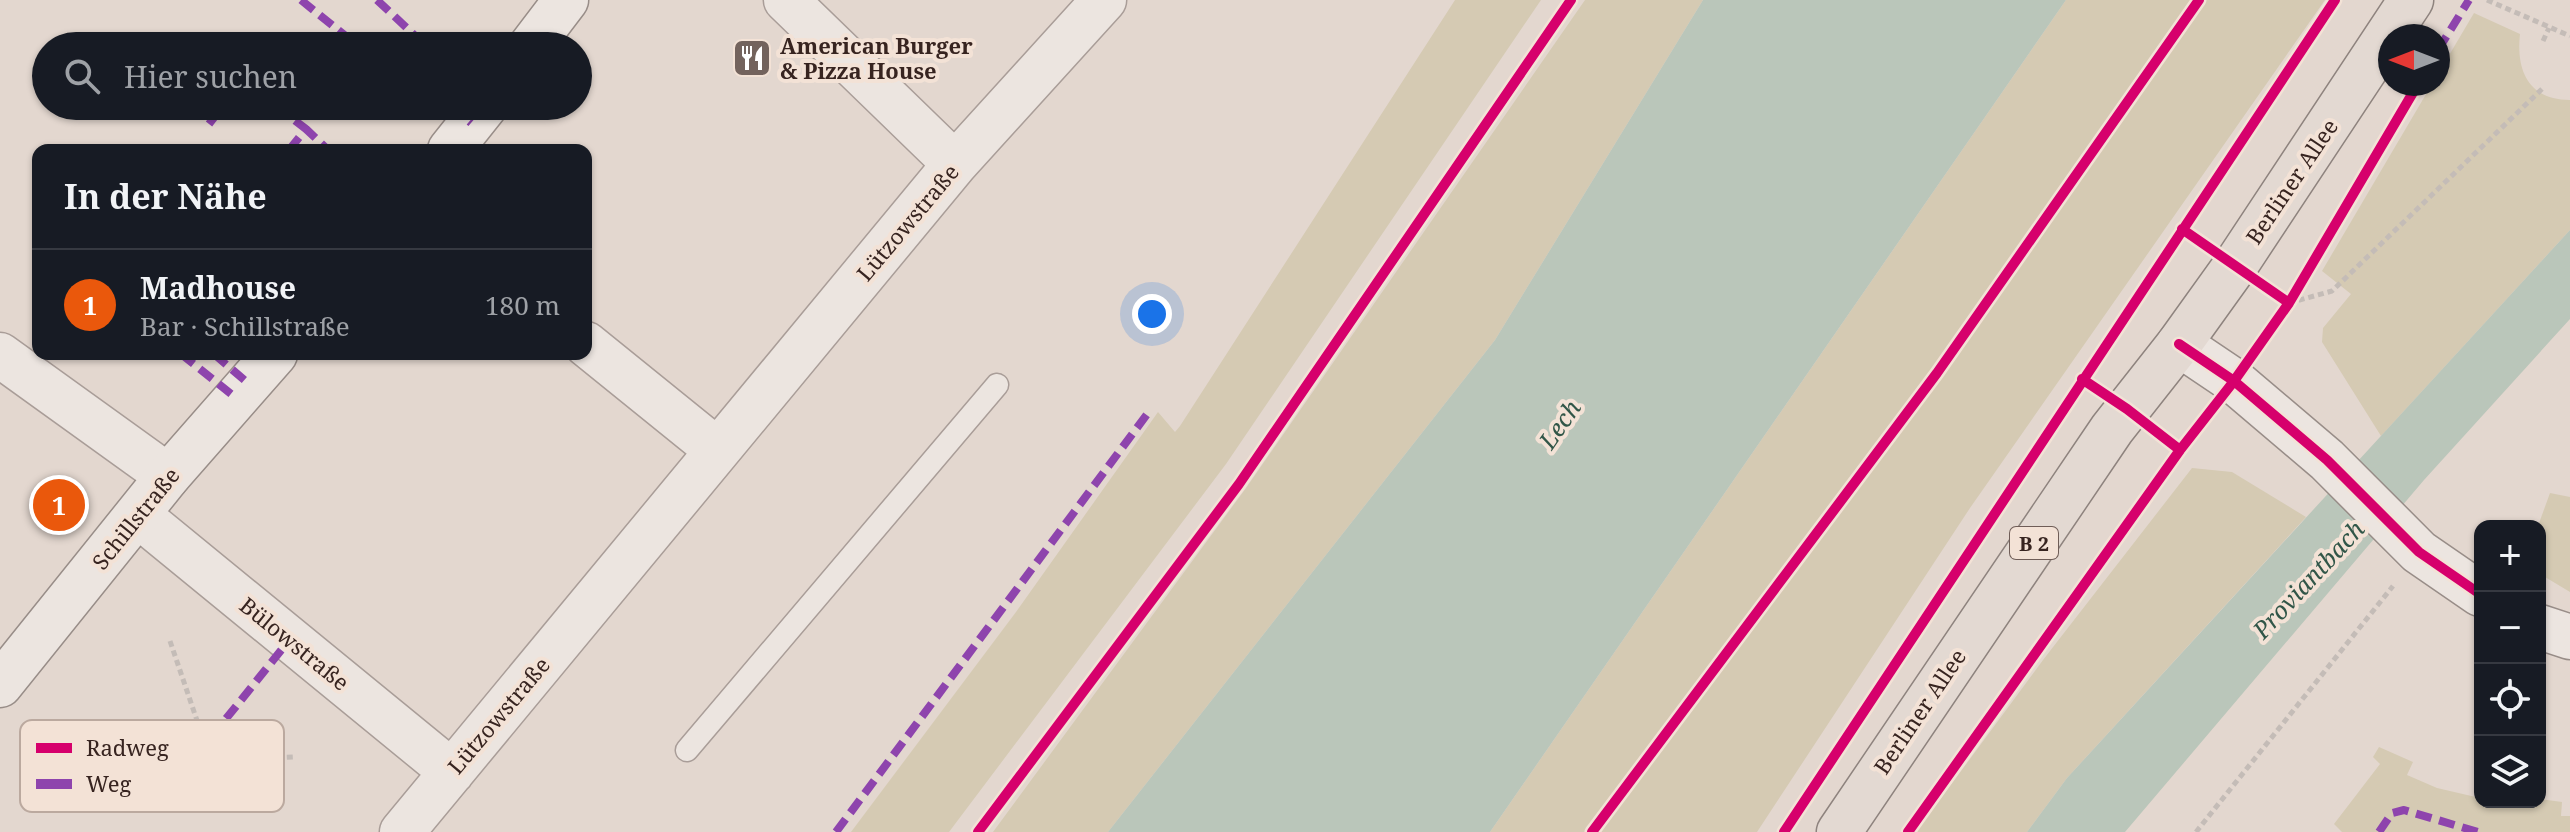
<!DOCTYPE html>
<html lang="de">
<meta charset="utf-8">
<style>
:root{--surface:#171b24;--page:#20242c;--text:#f1f3f6;--muted:#9ea1a6;--line:#363941;--accent:#ea580c}
body{margin:0;font-family:"Noto Serif",serif;background:var(--page);color:var(--text)}
.controls{position:absolute;right:24px;bottom:24px;display:grid;overflow:hidden;border-radius:16px;box-shadow:0 2px 6px #0004}
.controls button{width:72px;height:72px;display:grid;place-items:center;padding:0;border:0;border-bottom:2px solid var(--line);background:var(--surface);color:var(--text);font:40px sans-serif}
.compass{position:absolute;left:2378px;top:24px;width:72px;height:72px;border-radius:50%;background:var(--surface);box-shadow:0 2px 6px #0004;rotate:270deg}
.you{position:absolute;left:1152px;top:314px;width:28px;height:28px;margin:-20px;border:6px solid #fff;border-radius:50%;background:#1a73e8;box-shadow:0 0 0 12px #1a73e833}
.badge{display:grid;place-items:center;width:52px;height:52px;border-radius:50%;background:var(--accent);color:#fff;font-size:26px;font-weight:700}
.pin{position:absolute;translate:-50% -50%;border:4px solid #fff;box-shadow:0 2px 8px #0006}
.list{margin:0;padding:0;list-style:none}
h2{display:flex;justify-content:space-between;align-items:center;height:104px;margin:0;padding:0 32px;font-size:34px}
h2 small{font-size:26px;font-weight:400;color:var(--muted)}
.list li{display:grid;grid-template-columns:52px 1fr auto;gap:24px;align-items:center;box-sizing:border-box;height:112px;padding:0 32px;border-top:2px solid var(--line)}
.list b{display:block;font-size:30px;white-space:nowrap}
.list p{margin:0;font-size:26px;white-space:nowrap;color:var(--muted)}
.list em{font-size:26px;font-style:normal;color:var(--muted)}
.icon{flex:none;width:44px;height:44px;fill:none;stroke:currentColor;stroke-width:2;stroke-linecap:round;stroke-linejoin:round}
.map{position:relative;flex:none;width:2570px;height:832px;overflow:hidden}
.search{position:absolute;background:var(--surface);box-shadow:0 2px 6px #0004;left:32px;top:32px;width:560px;height:88px;display:flex;align-items:center;gap:20px;box-sizing:border-box;padding:0 28px;border-radius:44px;color:var(--muted);font-size:30px}
.panel{position:absolute;background:var(--surface);box-shadow:0 2px 6px #0004;left:32px;top:144px;width:560px;height:216px;border-radius:16px}
.map>svg:first-child{display:block}
</style>
<div class="map">
<svg width="2570" height="832" viewBox="0 0 2570 832">
<rect width="100%" height="100%" fill="#e3d7cf"/>
<path fill="#d5cab3" d="M1455 0H1541L1226 464 949 832H851L1016 612 1158 412 1175 432 1180 426Z
M1585 0H1703L1495 340 1108 832H993L1246 488Z
M2066 0H2325L1970 508 1757 832H1490Z
M2474 13 2520 34C2516 70 2528 100 2570 100V230L2381 436 2322 342 2323 328 2351 294 2322 271 2432 84H2438V74Z
M2192 468 2232 472 2306 517 2067 778 2027 832H1916L2043 660Z
M2550 493 2570 497V592L2540 574 2538 526Z
M2379 747 2413 762 2407 775 2437 788 2480 798V802H2495L2517 807 2518 802H2540V799L2562 802 2561 816H2570V832H2342L2334 824 2380 764 2373 757Z"/>
<path fill="#bac6ba" d="M1703 0H2066L1490 832H1108L1495 340Z
M2570 230V319L2424 480 2125 832H2027L2067 778Z"/>
<g fill="none" stroke-linecap="round" stroke-linejoin="round">
<defs>
<path id="lane" d="M687 750 997 385"/>
<path id="street" d="M786 0 955 164
M586 344 717 450
M0 355 168 476
M138 515 452 772
M402 832 955 164 1104 0"/>
<path id="secondary" d="M531 46 566 0
M450 150 485 106
M2179 344 2234 381 2327 460 2419 552 2480 594
M2540 627 2570 637
M0 685 168 476 275 354"/>
<path id="primary" d="M1839 832 2112 429 2179 344 2235 266 2411 0"/>
</defs>
<use href="#lane" stroke="#a99d98" stroke-width="25"/>
<use href="#street" stroke="#a99d98" stroke-width="47"/>
<use href="#secondary" stroke="#988d88" stroke-width="47"/>
<use href="#primary" stroke="#8e837e" stroke-width="47"/>
<path stroke="#c4bcb7" stroke-width="5" stroke-dasharray="6 4" stroke-linecap="butt" d="M2487 0 2570 36
M2543 41 2549 28
M2289 303 2332 291 2543 88
M170 641 205 744
M202 748 216 761 293 757
M2196 832 2393 586"/>
<use href="#lane" stroke="#ece5e0" stroke-width="22"/>
<use href="#street" stroke="#ece5e0" stroke-width="44"/>
<use href="#secondary" stroke="#ece5e0" stroke-width="44"/>
<use href="#primary" stroke="#e3d9d2" stroke-width="44"/>
<path stroke="#8e44ad" stroke-width="8" stroke-dasharray="16 8" stroke-linecap="butt" d="M301 0 358 46
M377 0 426 46
M2438 50 2469 0
M276 106 306 129
M451 106 471 123
M209 124 223 106
M289 150 306 129 328 150
M181 354 236 398
M214 354 249 384
M196 756 291 638
M836 832 1148 413
M2379 832 2392 813 2404 810 2478 832"/>
<defs>
<path id="cycleway" d="M2182 229 2289 303
M2179 344 2234 381 2327 460 2419 552 2480 594
M2082 379 2127 409 2180 450
M978 832 1239 484 1571 0
M1592 832 1937 373 2199 0
M1784 832 2335 0
M1908 832 2180 450 2234 381 2289 303 2418 84"/>
</defs>
<use href="#cycleway" stroke="#f3e2d6" stroke-width="15"/>
<use href="#cycleway" stroke="#d6006c" stroke-width="10"/>
</g>
<defs>
<symbol id="restaurant-square" viewBox="-11 -11 22 22"><rect x="-9" y="-9" width="18" height="18" rx="4" fill="#73635d" stroke="#f3e2d6"/><path d="M-5-6h1v4h1v-4h1v4h1v-4h1v5L-1.5 .5V6h-2V.5L-5-1ZM5-6V6H3V1.5H1.5Q1.5-4 5-6Z" fill="#fff"/></symbol>
</defs>
<g fill-rule="evenodd">
<use href="#restaurant-square" x="730" y="36" width="44" height="44"/>
</g>
<g text-anchor="middle" dominant-baseline="central" stroke-width="8" stroke-linejoin="round" paint-order="stroke">
<rect fill="#f3e2d6" stroke="#6f5d57" stroke-width="2" x="2010" y="527" width="48" height="32" rx="6"/>
<g font-size="20" font-weight="bold" fill="#372420">
<text x="2034" y="543">B 2</text>
</g>
<g font-size="22" font-weight="bold" fill="#372420" stroke="#f3e2d6" text-anchor="start">
<text x="780" y="45">American Burger<tspan x="780" dy="25">&amp; Pizza House</tspan></text>
</g>
<g font-size="22" fill="#372420" stroke="#f3e2d6">
<text transform="translate(2291 181) rotate(-56)">Berliner Allee</text>
<text transform="translate(907 222) rotate(-50)">Lützowstraße</text>
<text transform="translate(135 518) rotate(-51)">Schillstraße</text>
<text transform="translate(295 643) rotate(39)">Bülowstraße</text>
<text transform="translate(1919 711) rotate(-56)">Berliner Allee</text>
<text transform="translate(498 715) rotate(-50)">Lützowstraße</text>
</g>
<g font-size="24" font-style="italic" fill="#315648" stroke="#f3e2d6">
<text transform="translate(1559 424) rotate(-55)">Lech</text>
<text transform="translate(2308 579) rotate(-47)">Proviantbach</text>
</g>
</g>
<rect x="20" y="720" width="264" height="92" rx="12" fill="#f3e2d6" stroke="#bba99f" stroke-width="2"/>
<rect x="36" y="743" width="36" height="10" fill="#d6006c"/>
<rect x="36" y="779" width="36" height="10" fill="#8e44ad"/>
<g font-size="22" fill="#372420">
<text x="86" y="756">Radweg</text>
<text x="86" y="792">Weg</text>
</g>
</svg>
<div class="controls">
<button>+</button>
<button>−</button>
<button><svg class="icon" aria-label="locate" viewBox="0 0 24 24"><circle cx="12" cy="12" r="6"/><path d="M12 2v4M12 18v4M2 12h4M18 12h4"/></svg></button>
<button><svg class="icon" aria-label="layers" viewBox="0 0 24 24"><path d="M12 4l9 5-9 5-9-5zM3 14l9 5 9-5"/></svg></button>
</div>
<svg class="compass" viewBox="-18 -18 36 36"><path d="M0-13l5 13h-10z" fill="#e53935"/><path d="M0 13l5-13h-10z" fill="#9ea1a6"/></svg>
<div class="you"></div>
<div class="pin badge" style="left:59px;top:505px">1</div>
<div class="search"><svg class="icon" aria-label="search" viewBox="0 0 24 24"><circle cx="10" cy="10" r="6"/><path d="M15 15l6 6"/></svg>Hier suchen</div>
<section class="panel">
<h2>In der Nähe<small></small></h2>
<ul class="list">
<li><span class="badge">1</span><div><b>Madhouse</b><p>Bar · Schillstraße</p></div><em>180 m</em></li>
</ul>
</section>
</div>
